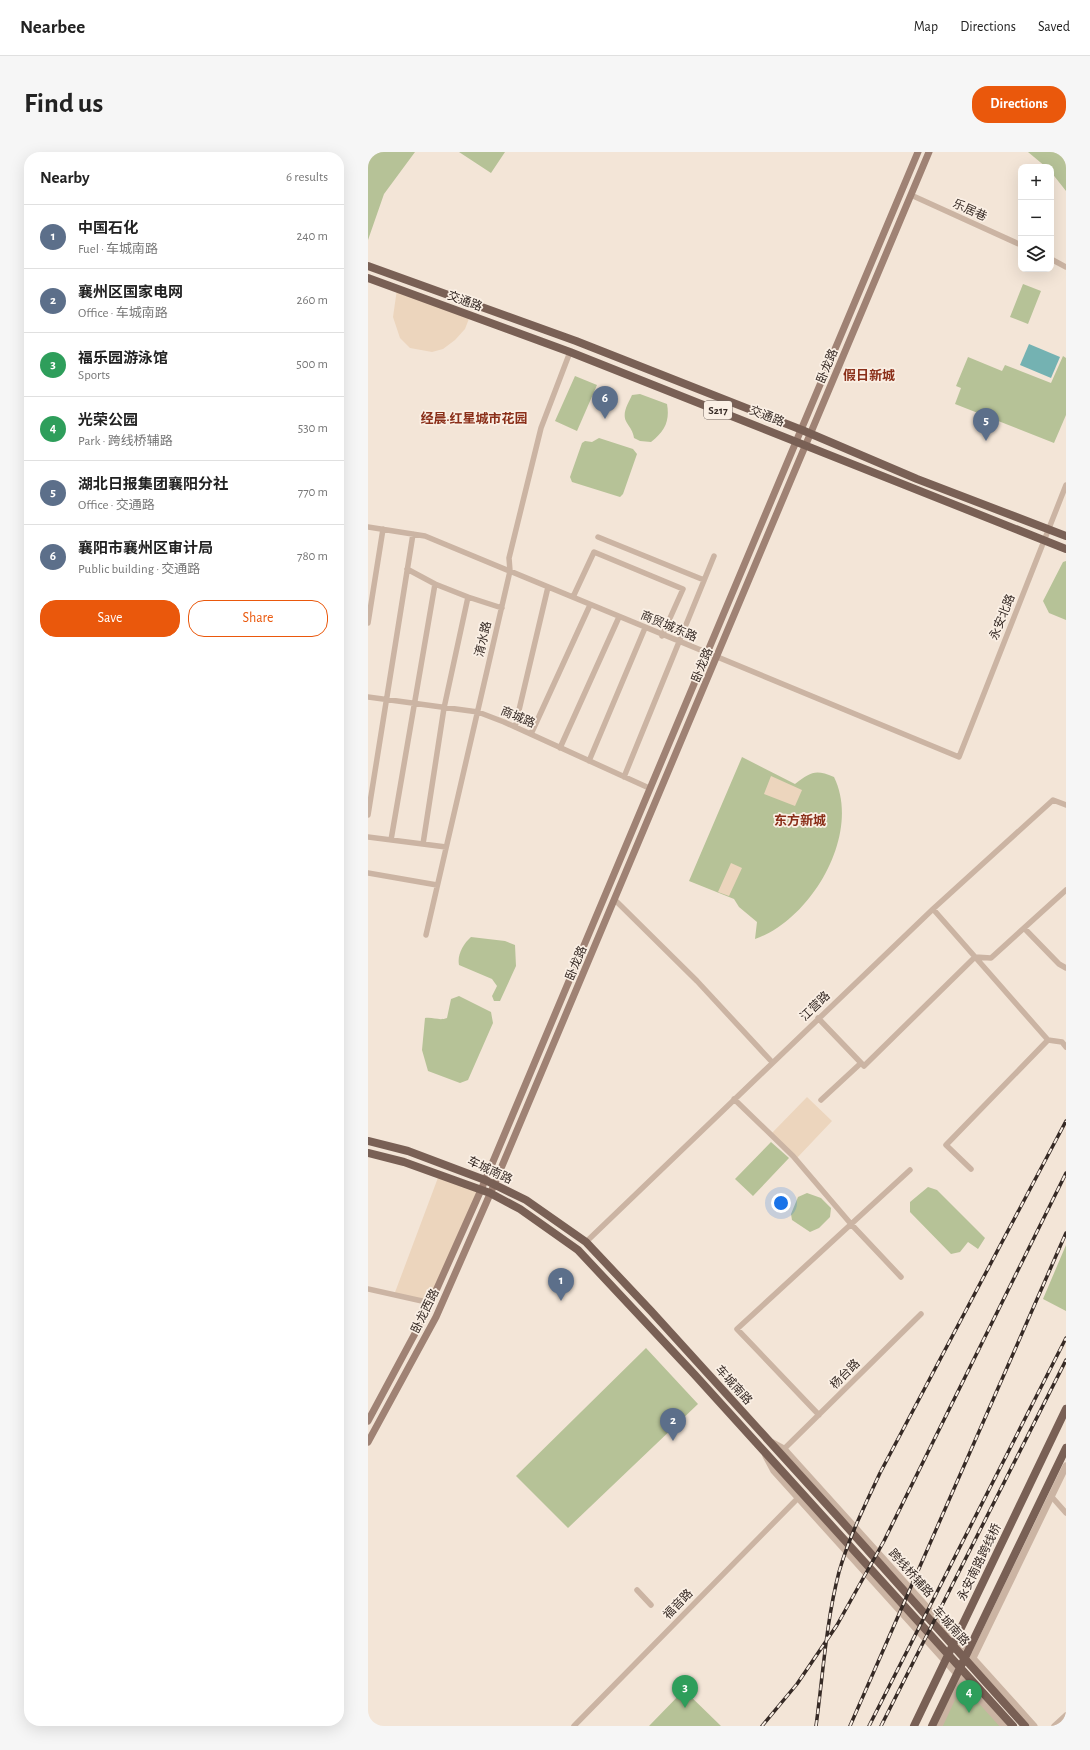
<!DOCTYPE html>
<meta charset="utf-8">
<style>
:root{--surface:#fff;--page:#f6f6f6;--text:#222;--muted:#767676;--line:#e0e0e0;--accent:#ea580c}
body{margin:0;font-family:"Alegreya Sans","Noto Sans SC",sans-serif;background:var(--page);color:var(--text)}
.controls{position:absolute;right:12px;top:12px;display:grid;overflow:hidden;border-radius:8px;box-shadow:0 4px 16px #0002}
.controls button{width:36px;height:36px;display:grid;place-items:center;padding:0;border:0;border-bottom:1px solid var(--line);background:var(--surface);color:var(--text);font:20px sans-serif}
.you{position:absolute;left:413px;top:1051px;width:14px;height:14px;margin:-10px;border:3px solid #fff;border-radius:50%;background:#1a73e8;box-shadow:0 0 0 6px #1a73e833}
.badge{display:grid;place-items:center;width:26px;height:26px;border-radius:50%;background:var(--accent);color:#fff;font-size:13px;font-weight:700}
.pin{position:absolute;translate:-50% -33px;filter:drop-shadow(0 1px 2px #0008)}
.pin::after{content:'';position:absolute;top:21px;width:14px;height:12px;background:inherit;clip-path:polygon(0 0,100% 0,50% 100%)}
.list{margin:0;padding:0;list-style:none}
h2{display:flex;justify-content:space-between;align-items:center;height:52px;margin:0;padding:0 16px;font-size:17px}
h2 small{font-size:13px;font-weight:400;color:var(--muted)}
.list li{display:grid;grid-template-columns:26px 1fr auto;gap:12px;align-items:center;box-sizing:border-box;height:64px;padding:0 16px;border-top:1px solid var(--line)}
.list b{display:block;font-size:15px;white-space:nowrap}
.list p{margin:0;font-size:13px;white-space:nowrap;color:var(--muted)}
.list em{font-size:13px;font-style:normal;color:var(--muted)}
.actions{display:flex;gap:8px;padding:12px 16px}
.actions a{flex:1;padding:9px 0;border:1px solid var(--accent);border-radius:16px;text-align:center;font-size:14px;color:var(--accent)}
.actions .main{background:var(--accent);color:#fff}
.icon{flex:none;width:22px;height:22px;fill:none;stroke:currentColor;stroke-width:2;stroke-linecap:round;stroke-linejoin:round}
.map{position:relative;flex:none;width:698px;height:1574px;overflow:hidden;border-radius:16px}
header{display:flex;align-items:center;gap:24px;box-sizing:border-box;height:56px;padding:0 20px;background:var(--surface);border-bottom:1px solid var(--line)}
header strong{font-size:19px}
nav{display:flex;gap:22px;margin-inline-start:auto;font-size:14px}
.intro{display:flex;align-items:center;justify-content:space-between;box-sizing:border-box;height:96px;padding:0 24px}
h1{margin:0;font-size:28px}
.button{padding:10px 18px;border-radius:16px;background:var(--accent);color:#fff;font-size:14px;font-weight:700}
main{display:flex;gap:24px;padding:0 24px}
aside{flex:1;background:var(--surface);border-radius:16px;box-shadow:0 4px 16px #0002}
.map>svg:first-child{display:block}
</style>
<header>
<strong>Nearbee</strong>
<nav><a>Map</a><a>Directions</a><a>Saved</a></nav>
</header>
<div class="intro"><h1>Find us</h1><a class="button">Directions</a></div>
<main>
<aside>
<h2>Nearby<small>6 results</small></h2>
<ul class="list">
<li><span class="badge" style="background:#5c6f8a">1</span><div><b>中国石化</b><p>Fuel · 车城南路</p></div><em>240 m</em></li>
<li><span class="badge" style="background:#5c6f8a">2</span><div><b>襄州区国家电网</b><p>Office · 车城南路</p></div><em>260 m</em></li>
<li><span class="badge" style="background:#2e9e5b">3</span><div><b>福乐园游泳馆</b><p>Sports</p></div><em>500 m</em></li>
<li><span class="badge" style="background:#2e9e5b">4</span><div><b>光荣公园</b><p>Park · 跨线桥辅路</p></div><em>530 m</em></li>
<li><span class="badge" style="background:#5c6f8a">5</span><div><b>湖北日报集团襄阳分社</b><p>Office · 交通路</p></div><em>770 m</em></li>
<li><span class="badge" style="background:#5c6f8a">6</span><div><b>襄阳市襄州区审计局</b><p>Public building · 交通路</p></div><em>780 m</em></li>
</ul>
<div class="actions"><a class="main">Save</a><a>Share</a></div>
</aside>
<div class="map">
<svg width="698" height="1574" viewBox="0 0 698 1574">
<rect width="100%" height="100%" fill="#f3e5d7"/>
<path fill="#b6c297" d="M0 0H47L16 42 0 88Z
M91 0H137L123 21Z
M660 0H698V39L683 20V15H678Z
M655 132 673 139 660 172 642 165Z
M695 204 698 206V263L686 291 587 252 593 236 588 234 600 205 634 219 637 213 683 231Z
M207 224 229 233 209 279 187 269Z
M272 242 299 252C302 269 297 279 283 290L272 289 266 286C265 279 262 276 259 271 253 262 260 252 264 243Z
M231 286 265 297 269 302 255 342 252 345 204 330 202 325 214 291 217 289 224 290Z
M698 409V468L681 461 675 449 695 410Z
M374 605 427 632C443 620 447 617 466 625 494 682 443 768 387 787L389 770 371 755 366 747 321 729Z
M103 785 137 789 147 793 148 814 132 849H126L124 844 129 834 124 827 91 813C89 803 95 792 103 785Z
M91 844 123 860 125 871 100 928 92 931 60 919 54 898 57 866C66 865 71 869 79 866L83 847Z
M403 990 421 1006 385 1044 367 1027Z
M560 1035 569 1038 617 1086 610 1097 600 1090 592 1100 583 1102 542 1060V1050Z
M439 1041 453 1046 463 1056 462 1065 451 1076 442 1080 424 1068 423 1062 430 1045Z
M698 1093V1159L675 1147Z
M278 1196 330 1252 200 1376 148 1324Z
M593 1527 636 1574H572Z
M316 1538 353 1574H281Z"/>
<path fill="#ecd5bd" d="M29 137 102 164 97 177 87 188 75 197 64 200 42 196 32 186 25 165Z
M403 624 434 638 427 654 396 642Z
M363 711 374 716 361 744 350 740Z
M439 945 464 969 428 1007 403 982Z
M71 1023 113 1038 63 1151 26 1143Z"/>
<path fill="#74b2b2" d="M661 192 692 205 683 226 652 213Z"/>
<g fill="none" stroke-linecap="round" stroke-linejoin="round">
<path stroke="#cbb4a3" stroke-width="5.5" d="M543 43 653 93
M683 107 698 115
M0 375 57 384 591 605 698 333
M230 385 336 428
M100 445 134 456
M205 445 226 400 315 437 294 484
M0 471 15 377
M0 545 110 560 136 570 281 636
M147 575 180 435
M163 582 222 453
M192 596 251 465
M221 609 277 476
M256 625 346 404
M0 663 45 382
M0 685 78 695
M23 688 67 432 39 417
M55 692 76 556 100 445 67 432
M0 721 69 733
M247 748 329 829 404 910
M565 757 680 888 578 993 603 1017
M656 776 691 812 698 816
M58 783 142 419 141 406 173 276 202 200
M450 866 496 914 607 805 623 806 698 738
M680 888 694 890 698 895
M366 947 425 1004 483 1072 533 1125
M453 948 493 911
M218 1090 565 757 685 648 698 653
M0 1137 63 1151
M451 1263 369 1177 542 1018
M416 1297 553 1162
M683 1344 698 1361
M269 1438 283 1453
M206 1574 430 1346
M686 1574 698 1563"/>
<path stroke="#cbb4a3" stroke-width="7" d="M405 1291 416 1297 666 1574
M398 1304 406 1319 636 1574
M605 1506 698 1314
M571 1574 593 1527"/>
<path stroke="#9f8274" stroke-width="7" d="M0 1269 58 1161 113 1038 550 0
M0 1290 68 1165 126 1033 561 0"/>
<path stroke="#796055" stroke-width="8" d="M0 114 208 189 434 278 549 327 698 384
M0 126 202 200 698 397
M0 989 40 999 117 1028 158 1048 218 1090 283 1159 471 1366 657 1574
M0 1001 36 1010 122 1041 152 1057 210 1098 326 1222 645 1574
M546 1574 698 1257
M564 1574 698 1296"/>
<defs>
<path id="rail" d="M394 1574 429 1532 469 1473 516 1389 698 1021
M448 1574C455 1523 458 1470 471 1420 481 1385 497 1353 512 1321L698 969
M482 1574 698 1081
M501 1574 698 1186
M513 1574 698 1208"/>
</defs>
<use href="#rail" stroke="#362a25" stroke-width="3.5"/>
<use href="#rail" stroke="#faefe4" stroke-width="2" stroke-dasharray="6" stroke-linecap="butt"/>
</g>
<g text-anchor="middle" dominant-baseline="central" stroke-width="3.5" stroke-linejoin="round" paint-order="stroke">
<rect fill="#faefe4" stroke="#71655e" stroke-width="1" x="336" y="249" width="28" height="18" rx="3"/>
<g font-size="11" font-weight="bold" fill="#362a25">
<text x="350" y="258">S217</text>
</g>
<g font-size="12" fill="#362a25" stroke="#faefe4">
<text transform="translate(602 58) rotate(24)">乐居巷</text>
<text transform="translate(97 149) rotate(20)">交通路</text>
<text transform="translate(459 214) rotate(-67)">卧龙路</text>
<text transform="translate(399 264) rotate(21)">交通路</text>
<text transform="translate(634 465) rotate(-68)">永安北路</text>
<text transform="translate(301 474) rotate(23)">商贸城东路</text>
<text transform="translate(115 487) rotate(-77)">淯水路</text>
<text transform="translate(334 513) rotate(-67)">卧龙路</text>
<text transform="translate(150 565) rotate(23)">商城路</text>
<text transform="translate(208 811) rotate(-67)">卧龙路</text>
<text transform="translate(447 854) rotate(-44)">江营路</text>
<text transform="translate(122 1018) rotate(25)">车城南路</text>
<text transform="translate(57 1159) rotate(-64)">卧龙西路</text>
<text transform="translate(477 1222) rotate(-45)">杨台路</text>
<text transform="translate(366 1233) rotate(48)">车城南路</text>
<text transform="translate(611 1410) rotate(-64)">永安南路跨线桥</text>
<text transform="translate(543 1421) rotate(48)">跨线桥辅路</text>
<text transform="translate(310 1452) rotate(-46)">福音路</text>
<text transform="translate(583 1474) rotate(48)">车城南路</text>
</g>
<g font-size="13" font-weight="bold" fill="#8a2f19" stroke="#faefe4">
<text x="501" y="224">假日新城</text>
<text x="106" y="267">经晨·红星城市花园</text>
<text x="432" y="669">东方新城</text>
</g>
</g>
</svg>
<div class="controls">
<button>+</button>
<button>−</button>
<button><svg class="icon" aria-label="layers" viewBox="0 0 24 24"><path d="M12 4l9 5-9 5-9-5zM3 14l9 5 9-5"/></svg></button>
</div>
<div class="you"></div>
<div class="pin badge" style="left:193px;top:1149px;background:#5c6f8a">1</div>
<div class="pin badge" style="left:305px;top:1289px;background:#5c6f8a">2</div>
<div class="pin badge" style="left:317px;top:1556px;background:#2e9e5b">3</div>
<div class="pin badge" style="left:601px;top:1561px;background:#2e9e5b">4</div>
<div class="pin badge" style="left:618px;top:289px;background:#5c6f8a">5</div>
<div class="pin badge" style="left:237px;top:267px;background:#5c6f8a">6</div>
</div>
</main>
